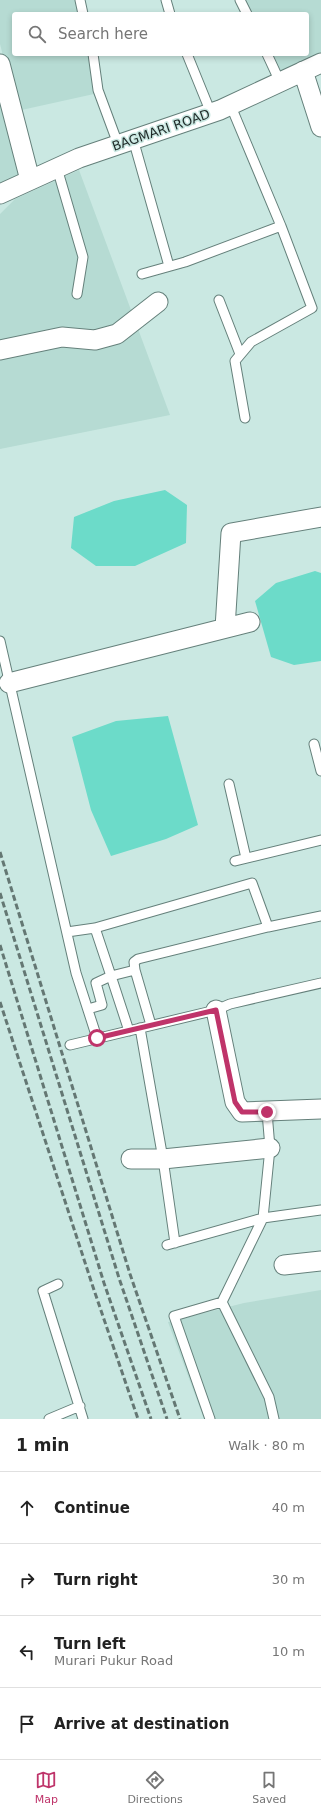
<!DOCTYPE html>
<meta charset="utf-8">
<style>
:root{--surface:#fff;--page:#f6f6f6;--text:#222;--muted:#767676;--line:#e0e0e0;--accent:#bf346a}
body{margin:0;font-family:"DejaVu Sans",sans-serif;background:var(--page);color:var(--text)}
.stop{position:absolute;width:12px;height:12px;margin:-9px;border:3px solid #bf346a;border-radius:50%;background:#fff}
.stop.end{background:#bf346a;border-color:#fff;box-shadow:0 1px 4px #0008}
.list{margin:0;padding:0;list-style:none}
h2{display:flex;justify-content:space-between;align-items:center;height:52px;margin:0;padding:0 16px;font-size:17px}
h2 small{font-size:13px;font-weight:400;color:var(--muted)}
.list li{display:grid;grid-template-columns:26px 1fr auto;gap:12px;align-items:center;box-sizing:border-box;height:72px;padding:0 16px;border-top:1px solid var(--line)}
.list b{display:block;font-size:15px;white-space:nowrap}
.list p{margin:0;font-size:13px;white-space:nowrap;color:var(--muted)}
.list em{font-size:13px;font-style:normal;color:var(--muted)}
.icon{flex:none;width:22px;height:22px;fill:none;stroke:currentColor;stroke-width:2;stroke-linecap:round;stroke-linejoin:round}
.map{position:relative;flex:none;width:321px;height:1419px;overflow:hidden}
.search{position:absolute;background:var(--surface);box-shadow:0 2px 6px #0003;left:12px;right:12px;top:12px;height:44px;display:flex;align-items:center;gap:10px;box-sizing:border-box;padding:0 14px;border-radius:4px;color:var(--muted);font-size:15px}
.sheet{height:340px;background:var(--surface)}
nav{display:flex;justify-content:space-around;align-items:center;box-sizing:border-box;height:56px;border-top:1px solid var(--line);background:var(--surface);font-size:11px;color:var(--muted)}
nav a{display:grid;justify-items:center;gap:2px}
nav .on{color:var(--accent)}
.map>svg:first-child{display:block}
</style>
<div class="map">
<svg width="321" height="1419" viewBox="0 0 321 1419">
<rect width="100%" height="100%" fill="#cae8e2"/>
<path fill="#b6dbd3" d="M0 0H79L83 14H14V54H93L103 92 17 111 0 44Z
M244 0H321V59L281 78 270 54H307V14H250Z
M0 84 25 178 0 187Z
M79 170 170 415 0 449V214L15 199Z
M321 1290V1419H204L168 1322 244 1303Z"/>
<path fill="#6cdbc9" d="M165 490 187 505 186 543 135 566H96L71 548 74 517 114 501Z
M315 571 321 573V661L294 665 271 657 255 601 276 583Z
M168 716 198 825 166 839 111 856 91 810 72 737 116 721Z"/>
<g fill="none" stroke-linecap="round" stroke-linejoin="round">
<defs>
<path id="service" d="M80 0 83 14
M166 0 170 14
M240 0 247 14
M93 54 98 90 118 144
M187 54 211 113
M267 54 280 82
M230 104 281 226 312 308 251 342 235 361 245 418
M133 139 169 266
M57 168 83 257 77 294
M142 274 185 262 281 226
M219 300 240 354
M0 641 76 973 97 1038
M314 744 321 771
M229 784 246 858
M235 861 321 840
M67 932 95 928 252 883 268 927 321 916
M135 970 134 962 138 959 268 927
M88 1009 102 1005 96 983 111 976 95 928
M140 1028 163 1159 175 1243
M129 1031 111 976 135 970 151 1025
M70 1045 216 1010 230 1004 321 983
M267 1112 270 1148 263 1218 222 1302 269 1397 274 1419
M167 1245 263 1218 321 1210
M58 1284 43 1291 83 1419
M49 1419 80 1406
M210 1419 174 1316 222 1302"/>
<path id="minor" d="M0 64 30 180
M303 71 321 127
M0 194 79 158 220 110 321 63
M0 350 62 337 95 340 117 334 158 302
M225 628 231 533 321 517
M9 683 250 622
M216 1010 235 1102 242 1112 321 1109
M131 1159H163L270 1148
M284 1265 321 1261"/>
</defs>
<use href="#service" stroke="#65807b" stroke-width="11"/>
<use href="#minor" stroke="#65807b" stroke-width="21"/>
<use href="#service" stroke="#fff" stroke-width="9"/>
<use href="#minor" stroke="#fff" stroke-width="19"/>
<path stroke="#647773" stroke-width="3" stroke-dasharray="6 3" stroke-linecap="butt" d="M0 852 130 1274 180 1419
M0 893 119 1278 167 1419
M0 945 104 1283 151 1419
M0 1002 93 1287 138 1419"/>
</g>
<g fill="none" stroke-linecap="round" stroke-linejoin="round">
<path stroke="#bf346a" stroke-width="5" d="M97 1038 216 1010 235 1102 242 1112H267"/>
</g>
<g text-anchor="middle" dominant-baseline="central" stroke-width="3" stroke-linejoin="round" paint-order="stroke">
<g font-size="13" fill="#1e2927" stroke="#cae8e2">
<text transform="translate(161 130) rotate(-19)">BAGMARI ROAD</text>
</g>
</g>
</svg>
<div class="stop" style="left:97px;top:1038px"></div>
<div class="stop end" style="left:267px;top:1112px"></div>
<div class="search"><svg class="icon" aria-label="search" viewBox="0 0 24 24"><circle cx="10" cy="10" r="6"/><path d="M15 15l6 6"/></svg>Search here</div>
</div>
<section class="sheet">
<h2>1 min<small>Walk · 80 m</small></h2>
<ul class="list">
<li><svg class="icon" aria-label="ahead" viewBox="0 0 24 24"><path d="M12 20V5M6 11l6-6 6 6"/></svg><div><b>Continue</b></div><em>40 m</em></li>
<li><svg class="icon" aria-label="right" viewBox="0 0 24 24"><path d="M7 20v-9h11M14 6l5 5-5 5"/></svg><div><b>Turn right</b></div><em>30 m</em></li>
<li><svg class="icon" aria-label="left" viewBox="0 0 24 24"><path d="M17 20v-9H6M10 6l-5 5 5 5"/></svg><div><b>Turn left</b><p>Murari Pukur Road</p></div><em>10 m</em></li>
<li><svg class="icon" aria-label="arrive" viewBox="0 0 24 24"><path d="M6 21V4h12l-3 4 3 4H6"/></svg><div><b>Arrive at destination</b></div></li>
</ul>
</section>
<nav>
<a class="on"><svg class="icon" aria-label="map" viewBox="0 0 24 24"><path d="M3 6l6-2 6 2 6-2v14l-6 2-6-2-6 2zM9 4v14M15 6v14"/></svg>Map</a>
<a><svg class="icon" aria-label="directions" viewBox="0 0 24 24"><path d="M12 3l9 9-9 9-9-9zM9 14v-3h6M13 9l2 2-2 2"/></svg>Directions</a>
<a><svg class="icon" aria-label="saved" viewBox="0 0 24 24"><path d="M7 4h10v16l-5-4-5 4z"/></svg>Saved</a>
</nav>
